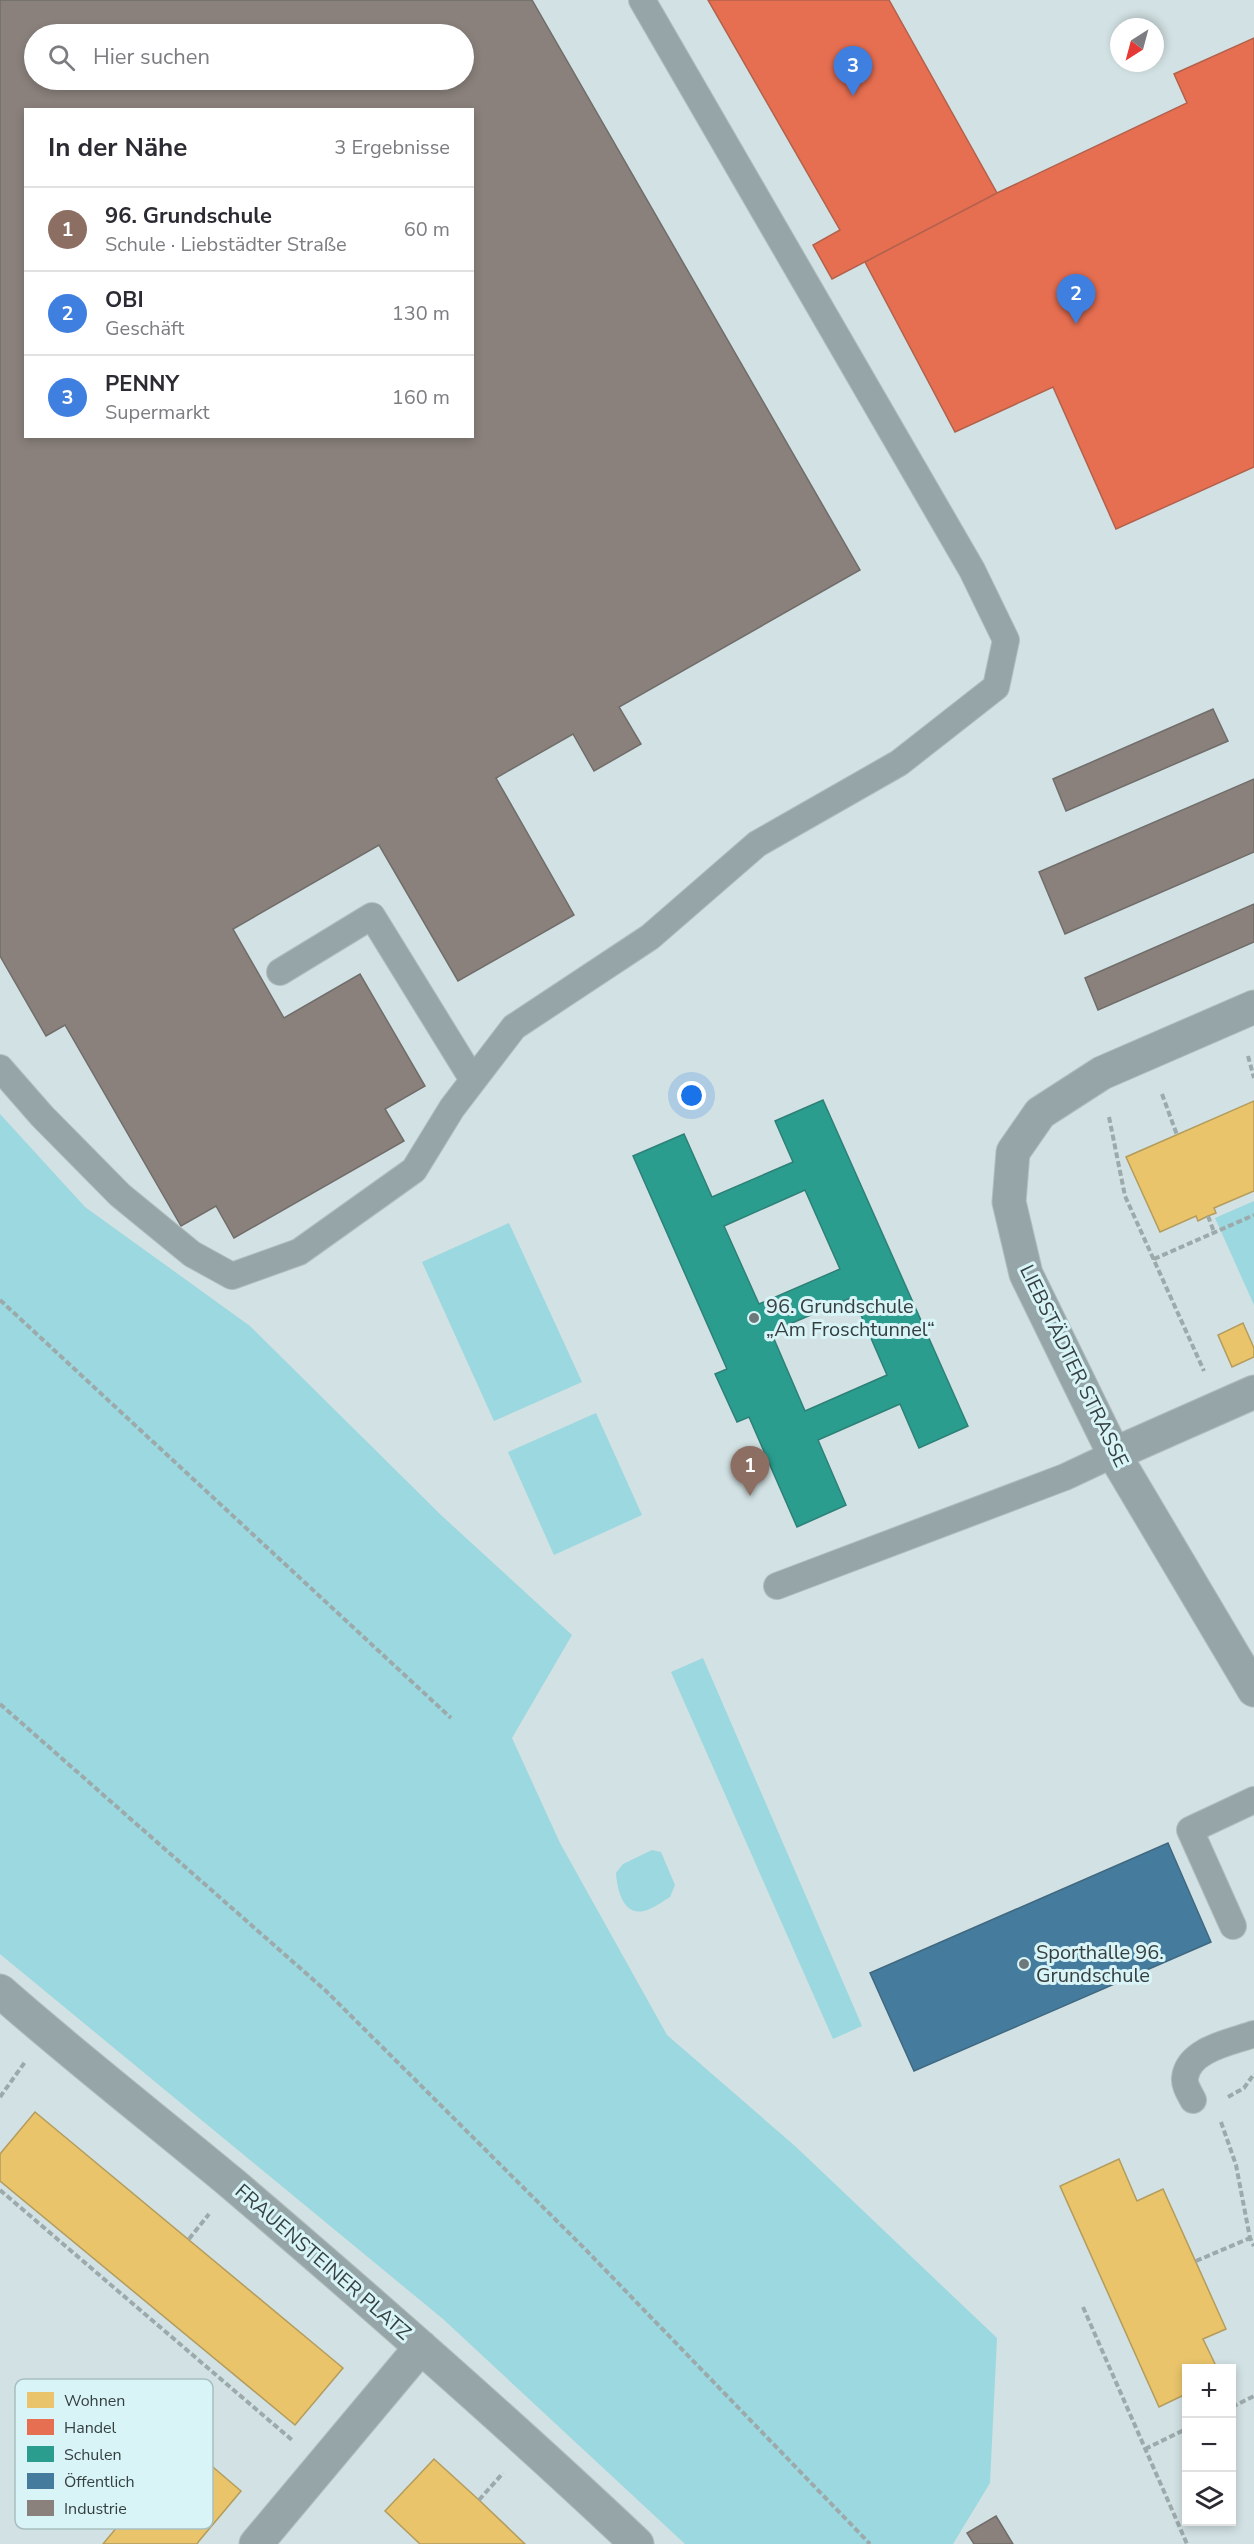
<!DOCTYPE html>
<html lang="de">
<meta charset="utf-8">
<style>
:root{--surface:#fff;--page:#f7f7f7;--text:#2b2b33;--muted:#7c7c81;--line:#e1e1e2;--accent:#6c7879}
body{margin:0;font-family:"Nunito Sans",sans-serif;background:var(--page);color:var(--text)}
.controls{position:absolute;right:18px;bottom:18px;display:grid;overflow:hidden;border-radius:0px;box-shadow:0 3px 9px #0003}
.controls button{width:54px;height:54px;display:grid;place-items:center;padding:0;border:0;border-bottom:2px solid var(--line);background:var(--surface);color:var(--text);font:30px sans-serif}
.compass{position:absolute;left:1110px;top:18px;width:54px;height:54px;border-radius:50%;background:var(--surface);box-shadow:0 3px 9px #0003;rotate:216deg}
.you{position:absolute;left:692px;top:1096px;width:21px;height:21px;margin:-15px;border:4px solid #fff;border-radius:50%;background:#1a73e8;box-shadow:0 0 0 9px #1a73e833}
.badge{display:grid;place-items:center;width:39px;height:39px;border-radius:50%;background:var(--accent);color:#fff;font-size:20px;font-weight:700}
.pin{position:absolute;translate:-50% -50px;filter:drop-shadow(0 2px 3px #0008)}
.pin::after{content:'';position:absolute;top:32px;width:21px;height:18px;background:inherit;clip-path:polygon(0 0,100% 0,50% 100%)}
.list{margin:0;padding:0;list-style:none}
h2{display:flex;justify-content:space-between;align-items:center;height:78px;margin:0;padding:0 24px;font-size:26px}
h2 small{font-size:20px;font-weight:400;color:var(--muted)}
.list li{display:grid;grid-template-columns:39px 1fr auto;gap:18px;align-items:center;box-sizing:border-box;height:84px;padding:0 24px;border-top:2px solid var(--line)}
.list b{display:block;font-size:22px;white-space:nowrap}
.list p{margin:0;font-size:20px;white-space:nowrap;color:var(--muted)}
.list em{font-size:20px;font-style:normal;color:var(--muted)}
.icon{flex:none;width:33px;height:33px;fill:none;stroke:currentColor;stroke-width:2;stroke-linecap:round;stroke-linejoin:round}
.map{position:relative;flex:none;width:1254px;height:2544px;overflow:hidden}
.search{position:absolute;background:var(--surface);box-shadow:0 3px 9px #0003;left:24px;top:24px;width:450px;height:66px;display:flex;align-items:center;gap:15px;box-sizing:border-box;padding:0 21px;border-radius:33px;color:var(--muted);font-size:22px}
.panel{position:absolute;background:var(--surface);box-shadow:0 3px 9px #0003;left:24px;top:108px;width:450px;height:330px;border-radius:0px}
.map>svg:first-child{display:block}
</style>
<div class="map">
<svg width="1254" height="2544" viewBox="0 0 1254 2544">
<rect width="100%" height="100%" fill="#d2e1e3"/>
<path fill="#9cd8df" d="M0 1114 85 1207 250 1326 442 1516 572 1635 512 1738 560 1843 667 2035 795 2146 997 2338 990 2483 953 2544H685L443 2319 0 1954Z
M1254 1201V1305L1215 1218Z
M509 1223 582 1382 494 1421 422 1262Z
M596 1413 642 1515 554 1555 508 1452Z
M703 1658 862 2026 833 2039 671 1672Z
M652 1850 661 1852 675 1885 670 1897C663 1901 653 1909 644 1911 623 1916 617 1889 616 1873L623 1864Z"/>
<path fill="#e9c46a" stroke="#b39c5d" stroke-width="1.5" d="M1254 1101V1191L1214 1208 1216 1213 1208 1216 1198 1221 1196 1216 1160 1232 1126 1157Z
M1243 1323 1254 1348V1357L1232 1367 1218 1335Z
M35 2112 343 2368 295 2425 0 2181V2154Z
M1119 2159 1137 2201 1163 2189 1226 2329 1203 2339 1217 2368H1186V2394L1159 2407 1060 2186Z
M186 2444 241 2491 199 2541 197 2544H103Z
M434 2459 479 2500 525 2544H420L385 2511Z"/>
<path fill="#e76f51" stroke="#b2614c" stroke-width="1.5" d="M708 0H889L997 193 832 279 813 245 840 230Z
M1254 38V467L1116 529 1053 387 955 432 865 262 997 193 1187 103 1174 74Z"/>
<path fill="#2a9d8f" stroke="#2d8177" stroke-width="1.5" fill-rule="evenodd" d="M823 1100 968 1426 919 1448 900 1404 818 1440 846 1505 797 1527 749 1417 737 1422 715 1374 727 1369 633 1156 684 1134 712 1197 793 1162 775 1121ZM805 1190 840 1269 759 1304 724 1226ZM853 1297 887 1375 805 1411 771 1332Z"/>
<path fill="#457b9d" stroke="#406981" stroke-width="1.5" d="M1168 1843 1211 1942 914 2071 870 1973Z"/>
<path fill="#8a817c" stroke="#706d6a" stroke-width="1.5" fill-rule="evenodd" d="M0 0H532L860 570 619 707 641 744 594 771 573 734 496 778 574 915 458 981 379 845 233 929 284 1018 360 974 425 1086 385 1109 404 1141 234 1238 216 1206 181 1226 65 1025 46 1036 0 956ZM34 34H464V80H34ZM26 110H472V436H26Z
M1213 709 1228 741 1066 811 1053 779Z
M1254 779V852L1065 934 1039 872Z
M1254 904V942L1098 1010 1085 978Z
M996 2516 1013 2544H974L967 2533Z"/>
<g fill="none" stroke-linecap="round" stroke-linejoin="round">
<defs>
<path id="lane" d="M280 972 372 916 473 1080
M0 1068 42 1116 120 1195 192 1254 232 1276 299 1252 414 1170 452 1108 514 1027 650 937 757 844 899 763 996 687 1006 640 972 570 642 0
M777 1586 1065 1477 1114 1454
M1233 1926 1190 1830 1254 1800
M1193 2100C1190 2094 1184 2085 1185 2078 1188 2049 1232 2042 1254 2034"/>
<path id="street" d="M1254 1007 1102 1073 1040 1113 1013 1152 1009 1202 1026 1274 1114 1454 1254 1690
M1114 1454 1254 1392
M0 1991C76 2058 156 2120 234 2185 371 2302 506 2420 637 2544
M256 2544 421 2347"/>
</defs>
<use href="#lane" stroke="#b1bdbe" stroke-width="28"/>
<use href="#street" stroke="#b1bdbe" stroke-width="35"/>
<path stroke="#9caaac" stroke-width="4" stroke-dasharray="6 3" stroke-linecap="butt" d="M1248 1056 1254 1078
M1162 1094 1177 1135
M1109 1117 1125 1196 1204 1371
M1208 1216 1214 1232
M1154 1259 1254 1215
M0 1300 451 1718
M0 1704 325 1990 586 2250 870 2544
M0 2097 25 2062
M1228 2097 1244 2088 1254 2074
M1221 2122 1236 2165 1250 2238 1254 2246
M0 2190 292 2440
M189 2239 209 2214
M1196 2261 1250 2238
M1083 2307 1187 2544
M1232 2407 1254 2396
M1145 2449 1186 2429
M479 2500 503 2473"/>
<use href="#lane" stroke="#96a6a8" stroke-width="26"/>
<use href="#street" stroke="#96a6a8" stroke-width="33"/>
</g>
<g fill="#6c7879" stroke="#d9f4f7" stroke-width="2">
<circle cx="754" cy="1318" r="6"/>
<circle cx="1024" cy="1964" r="6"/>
</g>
<g text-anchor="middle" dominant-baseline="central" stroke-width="6" stroke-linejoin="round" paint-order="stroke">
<g font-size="20" fill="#353f40" stroke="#d9f4f7" text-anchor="start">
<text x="766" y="1306">96. Grundschule<tspan x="766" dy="23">„Am Froschtunnel“</tspan></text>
<text x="1036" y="1952">Sporthalle 96.<tspan x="1036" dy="23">Grundschule</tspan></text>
</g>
<g font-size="20" fill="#353f40" stroke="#d9f4f7">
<text transform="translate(1074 1366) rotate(64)">LIEBSTÄDTER STRASSE</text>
<text transform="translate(323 2262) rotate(41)">FRAUENSTEINER PLATZ</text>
</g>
</g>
<rect x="15" y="2379" width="198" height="150" rx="9" fill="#d9f4f7" stroke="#a8bec0" stroke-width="1.5"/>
<rect x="27" y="2392" width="27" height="16" fill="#e9c46a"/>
<rect x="27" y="2419" width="27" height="16" fill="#e76f51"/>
<rect x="27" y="2446" width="27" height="16" fill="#2a9d8f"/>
<rect x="27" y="2473" width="27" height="16" fill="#457b9d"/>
<rect x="27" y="2500" width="27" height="16" fill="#8a817c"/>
<g font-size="16" fill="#353f40">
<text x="64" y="2406">Wohnen</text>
<text x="64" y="2433">Handel</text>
<text x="64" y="2460">Schulen</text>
<text x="64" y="2487">Öffentlich</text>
<text x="64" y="2514">Industrie</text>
</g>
</svg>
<div class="controls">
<button>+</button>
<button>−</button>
<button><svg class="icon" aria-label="layers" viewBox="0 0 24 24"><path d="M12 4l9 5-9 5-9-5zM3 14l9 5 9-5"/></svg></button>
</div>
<svg class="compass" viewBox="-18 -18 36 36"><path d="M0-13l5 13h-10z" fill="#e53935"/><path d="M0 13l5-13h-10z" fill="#7c7c81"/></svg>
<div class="you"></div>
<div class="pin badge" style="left:750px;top:1496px;background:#8d6e63">1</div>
<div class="pin badge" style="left:1076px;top:324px;background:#3f7fe0">2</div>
<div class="pin badge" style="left:853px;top:96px;background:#3f7fe0">3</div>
<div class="search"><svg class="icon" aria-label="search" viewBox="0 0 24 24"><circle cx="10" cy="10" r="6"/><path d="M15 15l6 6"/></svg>Hier suchen</div>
<section class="panel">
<h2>In der Nähe<small>3 Ergebnisse</small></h2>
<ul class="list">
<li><span class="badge" style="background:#8d6e63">1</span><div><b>96. Grundschule</b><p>Schule · Liebstädter Straße</p></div><em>60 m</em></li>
<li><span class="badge" style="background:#3f7fe0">2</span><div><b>OBI</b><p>Geschäft</p></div><em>130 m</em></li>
<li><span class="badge" style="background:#3f7fe0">3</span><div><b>PENNY</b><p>Supermarkt</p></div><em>160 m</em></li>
</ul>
</section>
</div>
